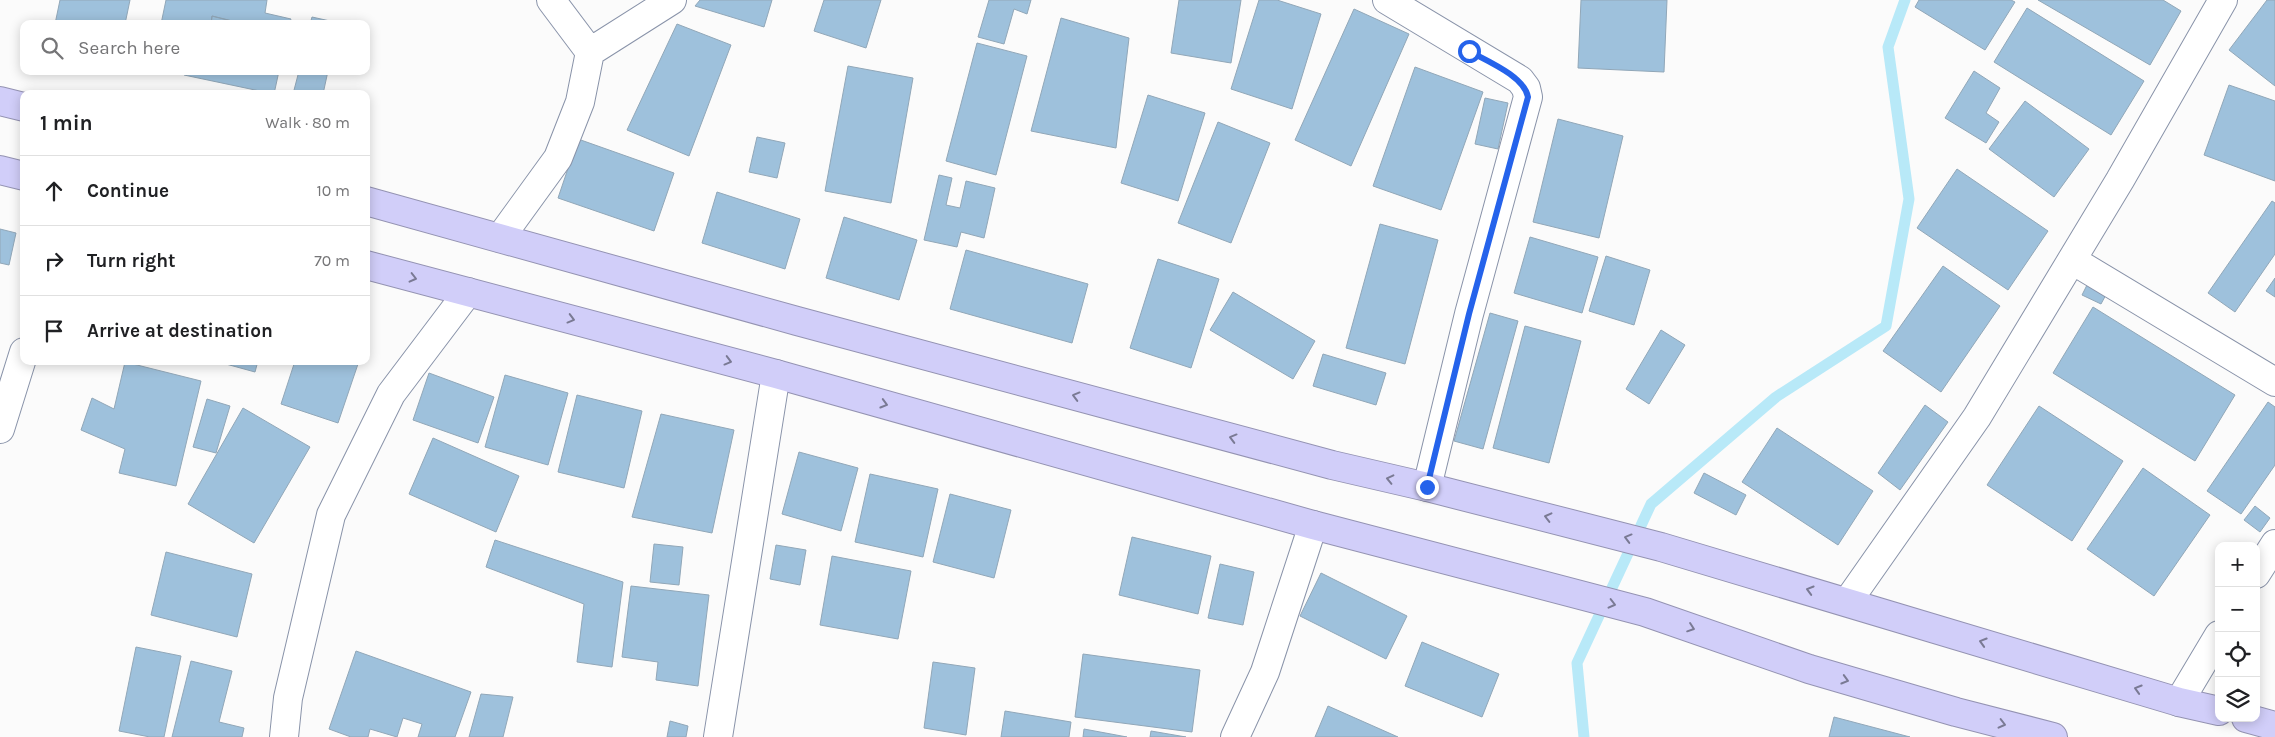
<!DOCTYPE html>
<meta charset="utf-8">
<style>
:root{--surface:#fff;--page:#f2f2f2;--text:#202124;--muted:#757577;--line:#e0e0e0}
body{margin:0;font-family:Karla,sans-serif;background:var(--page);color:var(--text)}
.controls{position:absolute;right:15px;bottom:15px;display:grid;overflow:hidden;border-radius:10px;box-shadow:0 2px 12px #0003}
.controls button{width:45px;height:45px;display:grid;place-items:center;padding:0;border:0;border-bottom:1px solid var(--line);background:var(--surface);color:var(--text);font:25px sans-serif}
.stop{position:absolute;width:15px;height:15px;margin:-11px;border:4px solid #2563eb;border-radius:50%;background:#fff}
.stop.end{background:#2563eb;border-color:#fff;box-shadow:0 1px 5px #0008}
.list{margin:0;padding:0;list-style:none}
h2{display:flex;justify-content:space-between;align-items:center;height:65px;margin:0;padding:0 20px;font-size:21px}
h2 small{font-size:16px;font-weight:400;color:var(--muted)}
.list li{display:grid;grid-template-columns:32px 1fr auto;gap:15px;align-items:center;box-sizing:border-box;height:70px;padding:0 20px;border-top:1px solid var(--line)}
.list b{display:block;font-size:19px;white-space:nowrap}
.list em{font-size:16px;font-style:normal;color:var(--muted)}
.icon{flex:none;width:28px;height:28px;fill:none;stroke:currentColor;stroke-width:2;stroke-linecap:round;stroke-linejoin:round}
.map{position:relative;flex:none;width:2275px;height:737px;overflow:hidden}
.search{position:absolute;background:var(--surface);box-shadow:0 2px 12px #0003;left:20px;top:20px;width:350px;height:55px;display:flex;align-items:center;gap:12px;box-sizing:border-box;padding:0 18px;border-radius:10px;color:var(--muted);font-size:19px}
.panel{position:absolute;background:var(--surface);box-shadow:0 2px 12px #0003;left:20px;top:90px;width:350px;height:275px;border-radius:10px}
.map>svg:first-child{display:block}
</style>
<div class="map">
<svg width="2275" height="737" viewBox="0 0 2275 737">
<rect width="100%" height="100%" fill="#fbfbfb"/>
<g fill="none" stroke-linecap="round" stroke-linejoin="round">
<path stroke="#b8e9f8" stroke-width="11" d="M1584 737 1577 663 1651 504 1776 397 1886 326 1909 199 1888 47 1905 0"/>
</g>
<path fill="#9ec1dc" stroke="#91a7b8" d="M60 0H130L125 24H55Z
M166 0H267L265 13 291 19 289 24H232V21L212 16 211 24H161Z
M700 0H772L764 27 695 6Z
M824 0H881L866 48 814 31Z
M989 0H1031L1027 14 1014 9 1004 44 978 37Z
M1179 0H1241L1231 63 1171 53Z
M1259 0H1277L1321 14 1292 109 1231 89Z
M1581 0H1667L1664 72 1578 68Z
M1919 0H2011L2015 2 1985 50 1915 7Z
M2038 0H2163L2181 11 2150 65Z
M2267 0H2275V86L2229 50Z
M2027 8 2144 81 2111 135 1994 62Z
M1354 9 1409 34 1351 166 1295 140Z
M212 16 232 21V24H211Z
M312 17 339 23V24H310Z
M1061 18 1129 38 1116 148 1031 131Z
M677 24 731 45 689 156 627 130Z
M977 43 1027 56 996 175 946 161Z
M848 66 913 78 891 203 825 191Z
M1415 67 1483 92 1441 210 1373 186Z
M185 71H279L274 94 184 75Z
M299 71H328L323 94H293Z
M1974 71 2000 88 1986 113 1999 122 1986 143 1945 118Z
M2229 85 2275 101V181L2204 155Z
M1148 95 1205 113 1178 201 1121 183Z
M1485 98 1508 103 1498 149 1475 144Z
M2025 101 2089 149 2054 197 1989 149Z
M1558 119 1623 136 1599 238 1533 222Z
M1218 122 1270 143 1231 243 1178 223Z
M757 137 785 143 777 178 749 172Z
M578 139 674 173 654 231 558 198Z
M1957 169 2048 231 2008 290 1917 228Z
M939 175 952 178 946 205 960 208 966 181 995 188 984 238 961 232 957 247 924 240Z
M717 192 800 219 785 269 702 243Z
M2272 201 2275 203V254L2235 312 2208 293Z
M844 217 917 240 899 300 826 278Z
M1380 224 1438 240 1405 364 1346 348Z
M0 229 16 233 9 265 0 263Z
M1530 237 1598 257 1582 313 1514 293Z
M966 250 1088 284 1072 343 950 309Z
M1606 256 1650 270 1634 325 1589 311Z
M1158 259 1219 279 1191 368 1130 348Z
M1943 266 2000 306 1941 392 1883 351Z
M2275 278V297L2266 291Z
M2089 281 2108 291 2101 304 2082 295Z
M1233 292 1315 341 1293 379 1210 330Z
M2093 307 2235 395 2195 461 2053 373Z
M1490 313 1518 321 1483 449 1454 441Z
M1525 326 1581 341 1549 463 1493 448Z
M1661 330 1685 345 1649 404 1626 389Z
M1323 354 1386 373 1376 405 1313 386Z
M215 361H258L255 372Z
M295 361H359L338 423 281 404Z
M125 362 201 381 176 486 119 473 125 449 81 430 92 398 114 409Z
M429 373 494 397 478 443 413 420Z
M505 375 568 393 548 465 485 447Z
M577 395 642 411 624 488 558 472Z
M207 399 230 406 216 453 193 447Z
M2268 402 2275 407V465L2241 514 2207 491Z
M1925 405 1948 422 1900 490 1878 473Z
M2039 406 2123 461 2072 541 1987 485Z
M243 408 310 447 254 543 188 504Z
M661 414 734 430 712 533 632 517Z
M1777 428 1873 491 1838 545 1742 482Z
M433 438 519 476 496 532 409 494Z
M799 452 858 468 841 531 782 514Z
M2143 468 2210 515 2154 596 2087 549Z
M1704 473 1746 495 1736 515 1694 493Z
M870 474 938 489 923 557 855 542Z
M950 494 1011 510 994 578 933 562Z
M2255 506 2270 518 2260 532 2244 520Z
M1132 537 1211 556 1198 614 1119 595Z
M495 540 623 582 612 667 577 662 584 604 486 567Z
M654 544 683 547 679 585 650 582Z
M776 545 806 550 800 585 770 579Z
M166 552 252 574 237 637 151 615Z
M832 556 911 571 898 639 820 625Z
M1220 564 1254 572 1243 625 1208 618Z
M1321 573 1407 616 1386 659 1300 616Z
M631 586 709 595 698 686 656 680 658 662 622 657Z
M1422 642 1499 674 1482 717 1405 686Z
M136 647 181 656 164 737H150L119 731Z
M356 651 471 692 455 737H418L422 724 403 718 397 737 370 729 368 737H351L329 729Z
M1083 654 1200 670 1192 732 1075 717Z
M191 661 232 671 219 722 244 728 242 737H172Z
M933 662 975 668 966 735 924 728Z
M481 694 513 697 503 737H469Z
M1328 706 1398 737H1315Z
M1005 711 1071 722 1069 737H1001Z
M1834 717 1910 737H1829Z
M670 721 688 726 686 737H667Z
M1084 729 1127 737H1083Z
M1151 731 1186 737H1150Z"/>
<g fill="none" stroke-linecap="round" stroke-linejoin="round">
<defs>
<path id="minor" d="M1387 0 1520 80 1526 88 1528 97 1469 314 1427 487
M590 52 672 0
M500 238 558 158 580 102 590 52 551 0
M2072 260 2275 382
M0 429 24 352
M2256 574 2275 544
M1848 601 1977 417 2120 180 2223 0
M2179 702 2219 635
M284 737 288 698 331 515 391 394 468 292
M718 737 776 374
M1235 737 1265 672 1313 525"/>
<path id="highway" d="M0 101 24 107
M0 170 24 176
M366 201 797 321 1332 465 1427 487 1661 547 2179 702 2219 711
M366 265 776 374 1313 525 1645 612 1809 669 1956 712 2053 737
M2246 718 2275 726"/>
</defs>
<use href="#minor" stroke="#8993a9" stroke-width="30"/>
<use href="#highway" stroke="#9493b2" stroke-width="30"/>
<use href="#minor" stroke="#fff" stroke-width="28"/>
<use href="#highway" stroke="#d1cef9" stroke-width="28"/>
</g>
<defs><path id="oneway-chevron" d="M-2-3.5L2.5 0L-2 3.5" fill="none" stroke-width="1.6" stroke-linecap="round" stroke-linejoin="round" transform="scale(1.25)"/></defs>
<g stroke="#7a7a94">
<use href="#oneway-chevron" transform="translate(413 278) rotate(14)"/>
<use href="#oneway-chevron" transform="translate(571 319) rotate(15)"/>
<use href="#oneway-chevron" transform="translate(728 361) rotate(15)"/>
<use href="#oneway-chevron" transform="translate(1076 396) rotate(-165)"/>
<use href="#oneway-chevron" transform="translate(884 404) rotate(16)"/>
<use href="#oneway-chevron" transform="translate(1233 438) rotate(-165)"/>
<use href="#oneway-chevron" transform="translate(1390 479) rotate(-167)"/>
<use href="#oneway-chevron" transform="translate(1548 517) rotate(-166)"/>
<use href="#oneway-chevron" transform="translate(1628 538) rotate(-165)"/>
<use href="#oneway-chevron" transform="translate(1810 590) rotate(-164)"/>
<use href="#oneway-chevron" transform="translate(1612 604) rotate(14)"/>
<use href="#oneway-chevron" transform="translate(1691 628) rotate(19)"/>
<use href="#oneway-chevron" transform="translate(1983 642) rotate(-163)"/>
<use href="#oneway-chevron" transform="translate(1845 680) rotate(16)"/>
<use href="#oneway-chevron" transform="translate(2138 689) rotate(-163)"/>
<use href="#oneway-chevron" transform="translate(2002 724) rotate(14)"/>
</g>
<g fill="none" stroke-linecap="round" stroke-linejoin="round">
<path stroke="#2563eb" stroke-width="6" d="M1427 487 1469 314 1528 97C1524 76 1487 61 1469 51"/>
</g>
</svg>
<div class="controls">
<button>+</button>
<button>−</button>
<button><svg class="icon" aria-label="locate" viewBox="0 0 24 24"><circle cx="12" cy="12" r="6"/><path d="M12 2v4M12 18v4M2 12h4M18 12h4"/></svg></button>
<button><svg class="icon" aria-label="layers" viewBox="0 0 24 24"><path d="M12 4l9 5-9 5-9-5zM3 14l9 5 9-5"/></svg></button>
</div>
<div class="stop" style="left:1469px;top:51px"></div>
<div class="stop end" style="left:1427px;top:487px"></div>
<div class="search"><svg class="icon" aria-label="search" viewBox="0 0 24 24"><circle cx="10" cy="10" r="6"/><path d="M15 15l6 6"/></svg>Search here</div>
<section class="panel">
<h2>1 min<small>Walk · 80 m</small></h2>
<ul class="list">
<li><svg class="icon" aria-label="ahead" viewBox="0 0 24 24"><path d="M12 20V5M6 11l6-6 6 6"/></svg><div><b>Continue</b></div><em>10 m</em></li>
<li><svg class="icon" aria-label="right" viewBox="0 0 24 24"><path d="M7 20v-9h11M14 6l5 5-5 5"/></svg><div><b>Turn right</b></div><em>70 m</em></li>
<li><svg class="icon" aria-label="arrive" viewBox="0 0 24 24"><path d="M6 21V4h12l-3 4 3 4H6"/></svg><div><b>Arrive at destination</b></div></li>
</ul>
</section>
</div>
